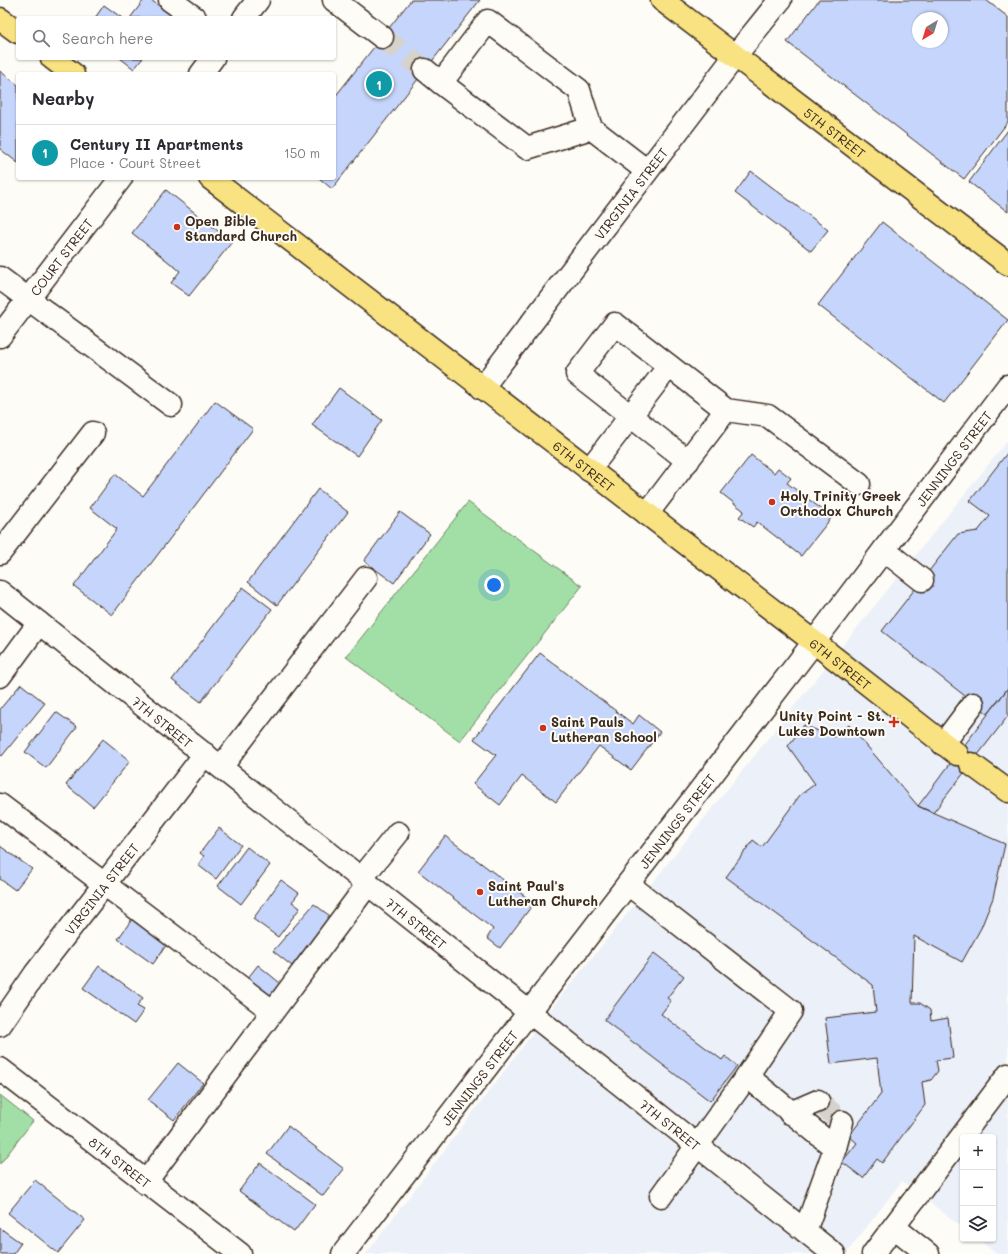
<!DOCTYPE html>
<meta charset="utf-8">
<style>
:root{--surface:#fff;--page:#f7f7f7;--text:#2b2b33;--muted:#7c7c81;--line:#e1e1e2;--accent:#c8321e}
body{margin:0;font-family:Mali,sans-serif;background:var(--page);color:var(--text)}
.controls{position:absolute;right:12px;bottom:12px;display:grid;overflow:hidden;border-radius:4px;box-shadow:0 1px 3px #0004}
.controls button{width:36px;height:36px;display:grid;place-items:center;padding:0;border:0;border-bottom:1px solid var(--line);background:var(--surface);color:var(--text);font:20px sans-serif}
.compass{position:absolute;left:912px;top:12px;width:36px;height:36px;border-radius:50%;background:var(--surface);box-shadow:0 1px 3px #0004;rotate:218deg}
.you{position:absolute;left:494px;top:585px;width:14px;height:14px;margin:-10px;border:3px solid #fff;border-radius:50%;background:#1a73e8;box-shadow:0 0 0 6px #1a73e833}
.badge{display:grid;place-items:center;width:26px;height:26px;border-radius:50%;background:var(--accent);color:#fff;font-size:13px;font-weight:700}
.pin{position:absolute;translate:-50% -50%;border:2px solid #fff;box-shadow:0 1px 4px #0006}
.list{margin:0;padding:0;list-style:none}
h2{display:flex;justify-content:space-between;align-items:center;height:52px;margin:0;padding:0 16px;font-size:17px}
h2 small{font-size:13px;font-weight:400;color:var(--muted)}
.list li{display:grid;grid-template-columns:26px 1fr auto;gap:12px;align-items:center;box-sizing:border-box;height:56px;padding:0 16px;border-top:1px solid var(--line)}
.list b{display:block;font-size:15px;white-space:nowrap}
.list p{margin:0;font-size:13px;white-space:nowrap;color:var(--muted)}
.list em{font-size:13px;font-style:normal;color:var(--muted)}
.icon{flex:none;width:22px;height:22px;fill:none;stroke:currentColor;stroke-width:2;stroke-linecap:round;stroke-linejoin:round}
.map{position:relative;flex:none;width:1008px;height:1254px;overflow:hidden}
.search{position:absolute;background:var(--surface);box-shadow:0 1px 3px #0004;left:16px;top:16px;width:320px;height:44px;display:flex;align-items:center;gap:10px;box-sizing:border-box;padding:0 14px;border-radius:4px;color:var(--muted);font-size:15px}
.panel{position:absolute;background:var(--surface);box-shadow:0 1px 3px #0004;left:16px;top:72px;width:320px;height:108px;border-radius:4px}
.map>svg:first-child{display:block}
</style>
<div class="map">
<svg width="1008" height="1254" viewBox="0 0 1008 1254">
<rect width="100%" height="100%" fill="#fdfcf7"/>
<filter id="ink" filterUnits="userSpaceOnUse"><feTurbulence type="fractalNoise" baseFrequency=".025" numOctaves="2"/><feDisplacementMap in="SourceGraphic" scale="8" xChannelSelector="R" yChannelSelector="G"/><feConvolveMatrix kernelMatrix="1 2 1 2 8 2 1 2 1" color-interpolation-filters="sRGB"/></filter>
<g filter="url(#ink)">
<path fill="#ecf0f8" d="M1008 440V1254H997L978 1239H993V1137H963V1228L902 1181 846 1254H366L554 1005Z"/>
<path fill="#a2dfa6" stroke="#6e8462" d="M468 502 582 586 460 741 346 657Z
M0 1095 33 1121 0 1164Z"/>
<path fill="#c6d5fb" stroke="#3b2a1e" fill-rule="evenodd" d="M144 0H151L174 17 130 18Z
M411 0H480L332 189 319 178H334V98Z
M819 0H986L1008 17V122L964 179 787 42ZM918 18H942V42H918Z
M104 5 122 18H95Z
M120 58H143L134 69Z
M0 71 18 85V163L0 149Z
M1008 130V212L969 182Z
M751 171 828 230 811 251 735 193Z
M166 190 232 242 189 296 171 283 180 271 132 233Z
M882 222 1008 320 944 403 818 305Z
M339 388 382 420 357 456 312 425Z
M215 401 253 429 112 615 74 586 117 529 90 508 115 474 143 496Z
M1008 452V688L988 714 882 631 958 534 978 531 990 516 970 501Z
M751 455 774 473 778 468 791 478 787 483 832 517 801 556 757 522 753 527 739 517 744 511 721 493Z
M318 489 348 512 277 605 248 582Z
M400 512 430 534 394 583 364 561Z
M243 587 272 609 201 702 172 680Z
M540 653 633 724 639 715 660 732 631 770 599 746 556 802 522 776 500 805 473 784 496 755 474 739Z
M21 684 45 703 2 756 0 754V709Z
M1008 688V716L933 813 918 806Z
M56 712 77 727 46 768 25 752Z
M804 725 833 737 849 725 918 806 1005 844 993 898 981 928 962 962 914 936 912 1003H920L930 1010 931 1021 948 1018 953 1058 936 1060 938 1071 931 1080 922 1082 925 1105 882 1163 877 1159 863 1178 842 1162 857 1143 849 1136 881 1094 877 1058 831 1064 825 1018 876 1012 873 985 726 877 753 840 762 847 800 795 815 784 788 746Z
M103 739 130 761 93 807 66 785Z
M219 828 241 845 216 879 198 865 204 856 200 853Z
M445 836 534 903 500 948 487 938 493 929 418 871Z
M0 846 32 869 15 890 0 879Z
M247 847 270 865 241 904 218 886Z
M281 880 299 893 292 902 300 908 278 937 253 919Z
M314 904 330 916 292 966 273 951Z
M132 919 167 944 153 964 118 939Z
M654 953 684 976 667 998 671 1001 661 1014 722 1060 725 1056 737 1066 710 1101 604 1020Z
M258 965 280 983 267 1000 243 984Z
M99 966 143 998 137 1006 144 1010 134 1024 83 988Z
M178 1063 203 1083 174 1120 148 1100Z
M288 1126 344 1169 323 1196 267 1154Z
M260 1163 315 1204 294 1232 239 1191Z
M35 1180 85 1220 58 1253 8 1213Z
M0 1228 21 1243 13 1254H0Z"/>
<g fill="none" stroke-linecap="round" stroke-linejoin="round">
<path stroke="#d6d2cc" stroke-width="22" stroke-dasharray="22 11" stroke-linecap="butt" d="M382 37 425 70
M818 1101 842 1122"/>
<defs>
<g id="minor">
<path d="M170 0 195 18"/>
<path d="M334 0 382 37"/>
<path d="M244 18 258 0"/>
<path d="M425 70 441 83"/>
<path d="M201 74 213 58"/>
<path d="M591 128 527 148 441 83 488 21 579 90 591 128 647 171"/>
<path d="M0 278 171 405"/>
<path id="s1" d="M0 336 121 178"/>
<path id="s2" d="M482 388 735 56 780 0"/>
<path d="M688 461 577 374 615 324 726 410 768 416 859 484"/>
<path d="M589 470 669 366"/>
<path d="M647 514 726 410"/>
<path d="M884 550 922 580"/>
<path d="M0 553 93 433"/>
<path id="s3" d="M0 592 834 1254"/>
<path d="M0 676 39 623"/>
<path d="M943 744 973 704"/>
<path d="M221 767 366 578"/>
<path d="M0 805 272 1011"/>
<path d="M361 879 398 833"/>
<path d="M628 884 791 1011 747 1076 835 1148 805 1231"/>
<path id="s4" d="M0 1025 35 974 205 754"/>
<path id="s5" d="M0 1069 240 1254"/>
<path d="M790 1113 818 1101"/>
<path d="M835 1148 842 1122"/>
<path d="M145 1183 368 884"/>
<path d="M661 1196 747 1076"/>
<path d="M894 1227 928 1254"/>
<path id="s6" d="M343 1254 814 642 1008 386"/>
<path d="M873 1254 1008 1075"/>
</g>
<g id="major">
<path id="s7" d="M662 0 1008 264"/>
<path d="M0 19 18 32"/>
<path d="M52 58 73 74"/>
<path id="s8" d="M210 178 814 642 957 754"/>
<path d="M971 764 1008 791"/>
</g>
</defs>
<use href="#minor" stroke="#3b2a1e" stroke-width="25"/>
<use href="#major" stroke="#3b2a1e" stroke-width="25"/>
<use href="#minor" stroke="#fdfcf7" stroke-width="22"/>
<use href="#major" stroke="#f8e281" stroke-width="22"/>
</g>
</g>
<g fill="#c8321e" stroke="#fdfcf7" stroke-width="1.5">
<circle cx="177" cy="227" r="4"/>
<circle cx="772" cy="502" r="4"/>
<path d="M892 716h4v4h4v4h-4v4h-4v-4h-4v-4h4z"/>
<circle cx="543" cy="728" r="4"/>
<circle cx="480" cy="892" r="4"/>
</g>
<g text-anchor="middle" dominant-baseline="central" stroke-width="4" stroke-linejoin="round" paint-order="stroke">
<g font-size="13" fill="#3b2a1e" stroke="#fdfcf7">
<text stroke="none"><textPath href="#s7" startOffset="218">5TH STREET</textPath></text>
<text stroke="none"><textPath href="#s2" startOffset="245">VIRGINIA STREET</textPath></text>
<text stroke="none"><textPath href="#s1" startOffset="100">COURT STREET</textPath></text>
<text stroke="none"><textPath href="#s6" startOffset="1003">JENNINGS STREET</textPath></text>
<text stroke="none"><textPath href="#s8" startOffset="472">6TH STREET</textPath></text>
<text stroke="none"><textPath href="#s8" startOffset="796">6TH STREET</textPath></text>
<text stroke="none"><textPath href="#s3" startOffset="208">7TH STREET</textPath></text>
<text stroke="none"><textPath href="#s6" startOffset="547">JENNINGS STREET</textPath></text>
<text stroke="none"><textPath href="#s4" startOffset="170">VIRGINIA STREET</textPath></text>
<text stroke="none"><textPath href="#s3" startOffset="532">7TH STREET</textPath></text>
<text stroke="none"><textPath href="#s6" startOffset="223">JENNINGS STREET</textPath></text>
<text stroke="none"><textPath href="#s3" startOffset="856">7TH STREET</textPath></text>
<text stroke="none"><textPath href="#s5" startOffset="152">8TH STREET</textPath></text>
</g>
<g font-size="13" font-weight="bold" fill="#3b2a1e" stroke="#fdfcf7" text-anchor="start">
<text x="185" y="220">Open Bible<tspan x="185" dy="15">Standard Church</tspan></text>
<text x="780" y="495">Holy Trinity Greek<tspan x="780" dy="15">Orthodox Church</tspan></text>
<text x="885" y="715" text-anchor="end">Unity Point - St.<tspan x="885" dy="15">Lukes Downtown</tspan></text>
<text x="551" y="721">Saint Pauls<tspan x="551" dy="15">Lutheran School</tspan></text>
<text x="488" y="885">Saint Paul's<tspan x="488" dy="15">Lutheran Church</tspan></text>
</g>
</g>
</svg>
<div class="controls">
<button>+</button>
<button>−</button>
<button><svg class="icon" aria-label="layers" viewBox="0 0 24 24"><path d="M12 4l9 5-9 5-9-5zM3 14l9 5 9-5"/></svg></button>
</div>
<svg class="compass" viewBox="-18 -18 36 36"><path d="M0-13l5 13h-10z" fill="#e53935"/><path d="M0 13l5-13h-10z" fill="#7c7c81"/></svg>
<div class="you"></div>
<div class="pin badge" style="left:379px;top:84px;background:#0f9aa8">1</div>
<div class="search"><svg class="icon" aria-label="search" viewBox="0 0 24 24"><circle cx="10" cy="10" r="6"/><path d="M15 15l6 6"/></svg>Search here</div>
<section class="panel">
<h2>Nearby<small></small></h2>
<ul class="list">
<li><span class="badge" style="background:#0f9aa8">1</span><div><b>Century II Apartments</b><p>Place · Court Street</p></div><em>150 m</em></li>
</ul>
</section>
</div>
